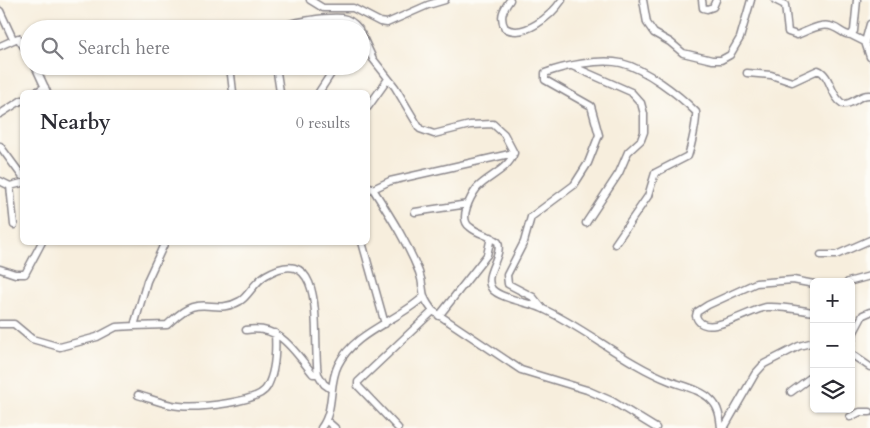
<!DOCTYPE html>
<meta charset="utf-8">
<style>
:root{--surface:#fff;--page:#f7f7f7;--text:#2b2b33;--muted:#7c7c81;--line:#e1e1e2}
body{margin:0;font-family:Cardo,serif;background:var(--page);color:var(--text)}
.controls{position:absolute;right:15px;bottom:15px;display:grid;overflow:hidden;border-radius:8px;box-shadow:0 1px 4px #0004}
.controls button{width:45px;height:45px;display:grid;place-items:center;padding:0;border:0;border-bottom:1px solid var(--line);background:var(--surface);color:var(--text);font:25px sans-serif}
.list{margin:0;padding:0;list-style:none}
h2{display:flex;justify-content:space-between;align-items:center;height:65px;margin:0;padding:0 20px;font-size:21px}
h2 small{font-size:16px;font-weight:400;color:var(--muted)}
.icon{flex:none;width:28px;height:28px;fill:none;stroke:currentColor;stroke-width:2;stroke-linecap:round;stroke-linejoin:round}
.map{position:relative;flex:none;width:870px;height:428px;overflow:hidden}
.search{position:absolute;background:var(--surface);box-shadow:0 1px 4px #0004;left:20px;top:20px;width:350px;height:55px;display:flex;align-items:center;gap:12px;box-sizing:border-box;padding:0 18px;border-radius:28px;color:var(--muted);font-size:19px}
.panel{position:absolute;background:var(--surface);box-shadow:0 1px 4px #0004;left:20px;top:90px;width:350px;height:155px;border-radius:8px}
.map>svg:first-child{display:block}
</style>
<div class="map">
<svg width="870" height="428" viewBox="0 0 870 428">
<rect width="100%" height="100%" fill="#fdfcf7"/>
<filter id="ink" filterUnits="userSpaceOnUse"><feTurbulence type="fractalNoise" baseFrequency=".02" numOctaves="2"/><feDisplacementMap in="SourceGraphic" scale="10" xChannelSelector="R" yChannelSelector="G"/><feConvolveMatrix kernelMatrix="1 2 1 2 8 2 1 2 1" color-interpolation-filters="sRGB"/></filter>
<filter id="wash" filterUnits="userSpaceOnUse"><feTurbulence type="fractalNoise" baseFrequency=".0096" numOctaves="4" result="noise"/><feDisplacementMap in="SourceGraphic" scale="20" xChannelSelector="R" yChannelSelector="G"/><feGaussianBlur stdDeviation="1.12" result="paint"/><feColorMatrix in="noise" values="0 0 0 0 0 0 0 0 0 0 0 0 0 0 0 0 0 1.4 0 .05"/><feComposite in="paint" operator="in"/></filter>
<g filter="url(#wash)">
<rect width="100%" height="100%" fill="#f7eedd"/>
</g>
<g filter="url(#ink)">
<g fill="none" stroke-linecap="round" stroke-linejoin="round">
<defs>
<path id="minor" d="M310 0 323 8H353L380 22 387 23 428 5 445 0
M510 0C503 10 499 17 505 28 524 39 551 16 562 0
M643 0 647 23 654 33 670 42 683 53 712 60H721L730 55 740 38 751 0
M702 0 703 8 707 9 713 7 716 0
M775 0 785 5 788 32 797 35C807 31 822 22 833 27 840 29 843 35 851 35L854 31 857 0
M0 11 13 39
M870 24 865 42 870 57
M279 29C288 21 329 17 342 18 349 19 355 24 359 29
M361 33 373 59 395 87 420 129 434 134 470 125 493 124 504 134 514 153C508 170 488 176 477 188 471 196 458 219 470 227 478 234 489 235 498 242 503 257 482 275 492 289 499 298 529 303 541 308 586 328 624 363 670 381 683 386 702 390 711 400 719 407 720 418 721 428
M851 35 865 42
M0 46 18 38 29 55
M35 66 47 92
M230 66 233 92
M276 66 280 92
M572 66 631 92 641 103 644 114V132L641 140 628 152 619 173 586 223
M747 73 771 75 792 82 818 70C831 75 830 96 843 104 854 105 858 94 870 95
M36 92 45 87
M319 92 336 66
M368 107 388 79
M0 114 22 100
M0 146 22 176
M0 181 10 186 22 183
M10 186 14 225
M368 186 373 189C390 216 407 242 419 272 426 291 418 292 433 311L521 370 587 390 612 401 656 428
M373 189 390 181 514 153
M415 212 468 204
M165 242 147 281 134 326 167 325C175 318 182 310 192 307 208 302 221 312 240 301 248 297 254 282 266 275 329 238 312 342 318 374L324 384 331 389
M362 242 385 324
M821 255H836L870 240
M0 269 15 274H25L42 242
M848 282 870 276
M814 284 793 280 756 283 708 305 697 312 696 316C704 341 750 309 767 307 782 306 799 310 814 312
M542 308 533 297 508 284 507 275 524 242 531 217 574 185 588 163 599 135 591 106 545 80V73C564 66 601 58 621 63 646 69 678 94 696 112 697 121 691 147 688 156L655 173 648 196 615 244
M439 316 487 255 491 237
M851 323 854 332 851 344
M0 324H14L32 339 60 347 97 337 116 327 134 326
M246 330C280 324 294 351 313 374H318
M854 332 863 315 870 312
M851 354 870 367
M791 392 814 375
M138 395C152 399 165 405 179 406 197 408 259 403 267 387 276 371 276 350 275 333
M850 417 860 412H870
M327 421 335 428
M321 428C335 410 328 385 338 365 354 332 397 321 422 298
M398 428 358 386V382L433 311
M724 428 755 374 764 364 799 346 814 342"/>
</defs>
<use href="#minor" stroke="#8c888c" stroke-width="9"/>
<use href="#minor" stroke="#fff" stroke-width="6"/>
</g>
</g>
</svg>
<div class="controls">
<button>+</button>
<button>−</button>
<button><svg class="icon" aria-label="layers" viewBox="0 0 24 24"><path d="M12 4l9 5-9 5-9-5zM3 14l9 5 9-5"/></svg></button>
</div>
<div class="search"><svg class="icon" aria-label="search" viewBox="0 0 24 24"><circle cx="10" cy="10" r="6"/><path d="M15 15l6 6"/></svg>Search here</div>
<section class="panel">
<h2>Nearby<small>0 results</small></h2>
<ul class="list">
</ul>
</section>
</div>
